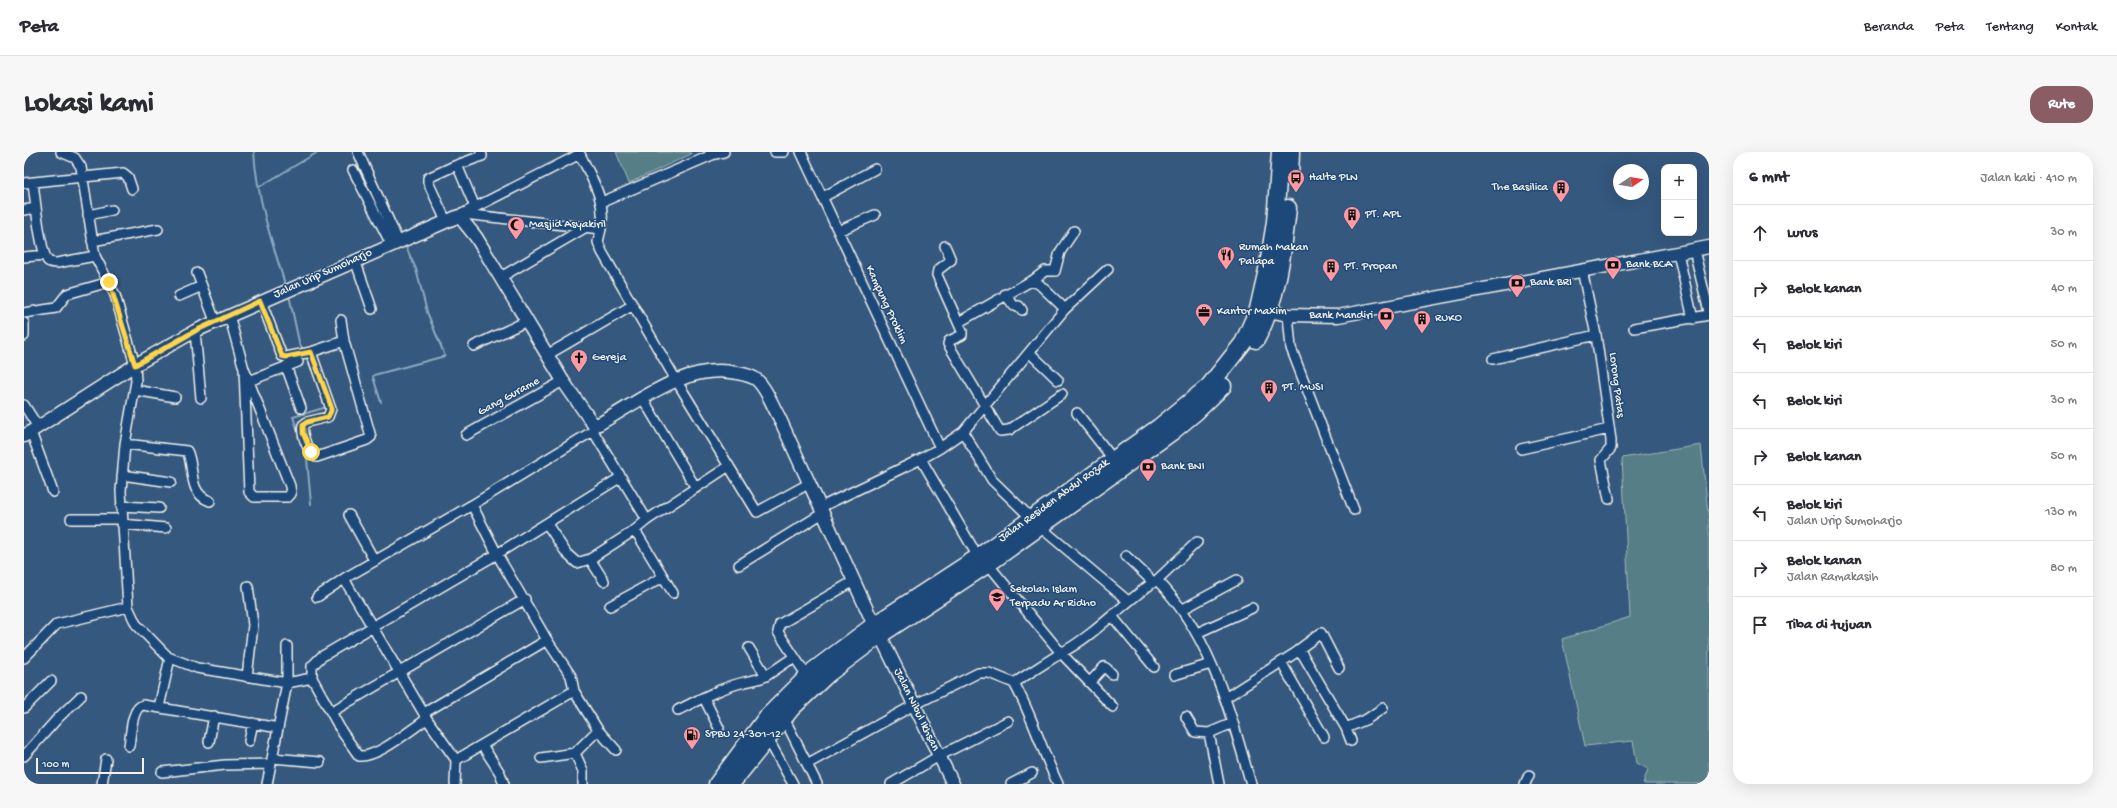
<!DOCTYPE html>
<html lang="id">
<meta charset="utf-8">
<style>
:root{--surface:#fff;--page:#f7f7f7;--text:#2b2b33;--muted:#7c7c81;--line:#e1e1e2;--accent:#8a5d65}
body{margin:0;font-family:"Gochi Hand",sans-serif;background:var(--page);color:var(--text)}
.controls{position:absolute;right:12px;top:12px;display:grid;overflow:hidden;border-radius:8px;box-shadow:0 4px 16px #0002}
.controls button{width:36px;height:36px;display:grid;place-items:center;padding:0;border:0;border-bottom:1px solid var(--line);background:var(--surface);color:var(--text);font:20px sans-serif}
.compass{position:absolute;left:1589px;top:12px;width:36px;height:36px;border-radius:50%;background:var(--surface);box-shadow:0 4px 16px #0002;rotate:78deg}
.scale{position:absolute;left:12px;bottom:10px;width:108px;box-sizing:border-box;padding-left:4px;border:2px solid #f4f1e8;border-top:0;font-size:11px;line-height:14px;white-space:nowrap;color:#f4f1e8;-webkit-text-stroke:3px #1f4a7a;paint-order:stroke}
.stop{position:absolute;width:12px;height:12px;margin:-9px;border:3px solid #ffd54a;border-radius:50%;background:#fff}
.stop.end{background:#ffd54a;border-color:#fff;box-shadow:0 1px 4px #0008}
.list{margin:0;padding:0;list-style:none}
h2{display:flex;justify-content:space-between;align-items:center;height:52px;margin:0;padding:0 16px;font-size:17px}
h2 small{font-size:13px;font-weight:400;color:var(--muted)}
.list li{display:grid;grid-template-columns:26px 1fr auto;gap:12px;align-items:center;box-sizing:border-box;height:56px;padding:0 16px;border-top:1px solid var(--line)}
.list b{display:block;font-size:15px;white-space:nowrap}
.list p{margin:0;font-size:13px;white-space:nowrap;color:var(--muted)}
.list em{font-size:13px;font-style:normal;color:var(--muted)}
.icon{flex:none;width:22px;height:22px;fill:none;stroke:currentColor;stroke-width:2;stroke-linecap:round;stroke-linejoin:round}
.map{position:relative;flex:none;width:1685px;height:632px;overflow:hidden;border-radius:16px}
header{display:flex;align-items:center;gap:24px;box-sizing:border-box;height:56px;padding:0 20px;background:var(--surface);border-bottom:1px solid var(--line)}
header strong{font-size:19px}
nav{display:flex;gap:22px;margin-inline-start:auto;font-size:14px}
.intro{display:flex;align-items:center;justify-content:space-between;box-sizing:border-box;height:96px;padding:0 24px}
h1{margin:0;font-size:28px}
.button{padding:10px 18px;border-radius:16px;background:var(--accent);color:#fff;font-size:14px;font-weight:700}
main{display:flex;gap:24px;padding:0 24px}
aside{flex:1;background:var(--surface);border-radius:16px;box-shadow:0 4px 16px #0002}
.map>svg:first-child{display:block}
</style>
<header>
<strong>Peta</strong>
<nav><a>Beranda</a><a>Peta</a><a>Tentang</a><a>Kontak</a></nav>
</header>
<div class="intro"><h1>Lokasi kami</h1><a class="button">Rute</a></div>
<main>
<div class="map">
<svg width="1685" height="632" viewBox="0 0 1685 632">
<rect width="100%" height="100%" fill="#35587e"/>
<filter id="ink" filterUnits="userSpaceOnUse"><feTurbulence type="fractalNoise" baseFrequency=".025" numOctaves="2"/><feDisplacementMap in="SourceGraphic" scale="8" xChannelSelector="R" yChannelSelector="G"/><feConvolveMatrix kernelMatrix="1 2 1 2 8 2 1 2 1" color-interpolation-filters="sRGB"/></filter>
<g filter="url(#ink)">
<path fill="#547e87" stroke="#a4b8b8" d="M592 0H666L667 2 605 31Z
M1677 293 1685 370V632H1619L1624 617 1613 611 1609 589 1561 594 1538 487 1606 465 1598 306Z"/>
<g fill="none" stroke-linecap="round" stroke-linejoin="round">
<path stroke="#8caabf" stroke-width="2" d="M230 0C233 46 248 91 262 135
M235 35 294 0
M265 143 275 190 279 198
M282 204 294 233
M357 250 349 225 350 223 421 204 403 160 392 117 381 93
M275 282 269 265 303 255
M280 296 283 307 287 352"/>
<defs>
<path id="street" d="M37 0 51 6 57 15 71 104 91 143 111 213 112 229 101 292 97 339 104 455 112 472 144 505 173 516 263 531 288 526V514L297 505 473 402 597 325
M334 0 374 89
M686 0 688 3 700 0
M751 0H760
M777 0 916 296 897 307
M433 13 451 55
M329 18 367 92
M0 31 99 21 104 25 108 37
M9 31C11 45 16 100 24 109 27 111 30 111 33 111L71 104
M799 45 851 17
M578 50 688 3
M0 58 12 56
M438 62 556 2
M439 62 577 77C583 48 567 26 555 0
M64 63 88 58
M422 69 404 30V26L428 15 455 5 458 4 457 0
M577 77 574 90 578 100 652 228 733 360 786 331
M814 79 851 63
M68 89 134 77
M921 94 927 108 914 118 913 123 938 179V183L925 189 924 192 976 279 985 278 1038 242
M1670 98 1685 160
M1654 101 1669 167
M0 105 21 103
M331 108 348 157
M1558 118 1572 183 1587 288V296L1577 308 1585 347
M173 121 191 169
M477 125 562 75
M1008 129 1021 119H1031L1036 100 1050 79
M981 142 990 154H995L998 158
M155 144 178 134
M237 149 258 204 262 205 287 200
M0 161 32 156 43 142 85 130
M205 163 220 217 266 334 267 342 264 345H230L225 340 220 217
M1264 163 1267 196 1330 358
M317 168 320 189
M935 170 1007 129 1015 132 1041 157
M0 171V184
M1610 176 1685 163
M171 179 177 246
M320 189 347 285 343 288 293 305C284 302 277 282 279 273L283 270 304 265 307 257 287 200Z
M450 194 503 169
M1006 201 1034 228
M523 203 609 153
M1469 207 1572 183
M262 214 277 256
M225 229 274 210
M111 238 151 245
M619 247 672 336
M0 253 14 275
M1053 261 1089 307
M569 273V279L623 368 705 314
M7 280 29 340
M939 280 968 328 1007 366
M442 283 539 229
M101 292 163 299C171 315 163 341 186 349
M916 296 939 280 1041 157 1084 117
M1497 297 1585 277
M98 323 147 330
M448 353 473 402 523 488 547 524 550 539 574 578 592 598
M97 354 135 356
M797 355 897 307 954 405
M325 363 350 408
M47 367H98
M623 368 611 378 649 441
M98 372 142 376
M523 372 543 402 553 411 566 407 611 378
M1015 374 1104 449
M1102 404 1129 430
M566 407 580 429
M964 412 1037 501C1073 482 1099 450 1133 428 1187 483 1206 560 1227 632
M715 413 799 361
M1133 428 1173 390
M293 445 321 426
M586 454 639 425
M1159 457 1213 428
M1088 464 1130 515
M1173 481 1228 456
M725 496 742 524 770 505
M1274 498 1297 481 1315 516
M0 506 33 472 104 455
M1257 510 1300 585
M1150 523 1187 512
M783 524 754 480 756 472 830 429
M223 525 229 473 224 434
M288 526 318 580 335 604C354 606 387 577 403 567
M1066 530 1080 515 1082 516 1088 522
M680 546 695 576
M1201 546 1276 498 1322 576 1343 567 1359 556
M135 555 146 506
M0 556 27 529
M654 558C675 548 698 535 721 530 729 528 734 528 742 524
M307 560 501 447
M400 561 523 488
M1162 565 1171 580 1185 581
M760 566 793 632
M1322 576 1327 589
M744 587 769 632
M225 589 229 571
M185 590 190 564
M458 593 476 621 480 632
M105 594C107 583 107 556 119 553L249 575
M0 604 34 566 57 544
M248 606 296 610
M517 606 551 601
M432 608 550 539
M783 612 890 553 954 521H965L990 531
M138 620 201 613 247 612
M78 632 82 607
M243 632 263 531V494
M431 632 432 608 403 567 323 432 321 426 448 353 569 279
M559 632V619L551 601 574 578
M867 632 915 604 984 569
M987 632 1008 621
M1034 632C1018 599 1008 563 990 531L1037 501 1089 555
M1195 632 1185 581 1209 571
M1501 632 1505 623"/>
<path id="secondary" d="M1245 159 1264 163 1314 164 1685 95
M0 284 111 213 171 179 435 64 452 85 539 229 569 272H575C616 249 663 210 713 221 719 222 728 224 733 228 743 237 748 253 755 265L850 473
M856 483 929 632"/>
<path id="highway" d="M1266 25 1267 0
M1232 188C1254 148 1259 100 1264 56
M693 632 742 566 790 518 850 473 954 405 1135 275 1185 234 1219 191 1234 157 1244 113 1251 70 1256 0
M707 632 768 556 804 522 856 483 964 412 1148 280 1172 260 1199 234"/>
</defs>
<use href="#street" stroke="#f4f1e8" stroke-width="12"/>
<use href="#secondary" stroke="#f4f1e8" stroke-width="15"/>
<use href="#highway" stroke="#f4f1e8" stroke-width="19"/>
<use href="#street" stroke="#1f4a7a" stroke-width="9"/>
<use href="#secondary" stroke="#1f4a7a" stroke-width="12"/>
<use href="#highway" stroke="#1f4a7a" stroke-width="16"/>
</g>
</g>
<g fill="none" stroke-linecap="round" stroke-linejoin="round" filter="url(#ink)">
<path stroke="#ffd54a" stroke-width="5" d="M85 130 111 213 171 179 236 149 258 204 262 205 287 200 307 254V259L304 265 283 270 279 273V281L287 300"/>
</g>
<defs>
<symbol id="bus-pin" viewBox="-11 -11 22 30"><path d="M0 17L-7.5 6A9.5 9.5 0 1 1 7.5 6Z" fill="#ff9aa2" stroke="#1f4a7a"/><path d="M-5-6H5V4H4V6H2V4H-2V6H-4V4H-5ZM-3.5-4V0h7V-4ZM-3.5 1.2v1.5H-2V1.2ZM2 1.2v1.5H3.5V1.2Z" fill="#111"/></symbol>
<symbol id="building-pin" viewBox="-11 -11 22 30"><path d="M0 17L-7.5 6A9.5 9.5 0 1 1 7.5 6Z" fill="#ff9aa2" stroke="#1f4a7a"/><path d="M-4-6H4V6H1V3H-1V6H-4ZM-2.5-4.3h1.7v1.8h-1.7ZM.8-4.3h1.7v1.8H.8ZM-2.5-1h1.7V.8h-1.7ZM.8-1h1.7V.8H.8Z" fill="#111"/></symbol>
<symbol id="mosque-pin" viewBox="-11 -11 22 30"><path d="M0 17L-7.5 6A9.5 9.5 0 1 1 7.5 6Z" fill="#ff9aa2" stroke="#1f4a7a"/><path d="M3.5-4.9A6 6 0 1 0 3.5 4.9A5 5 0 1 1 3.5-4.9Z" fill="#111"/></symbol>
<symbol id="restaurant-pin" viewBox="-11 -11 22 30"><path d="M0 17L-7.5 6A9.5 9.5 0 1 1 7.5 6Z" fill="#ff9aa2" stroke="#1f4a7a"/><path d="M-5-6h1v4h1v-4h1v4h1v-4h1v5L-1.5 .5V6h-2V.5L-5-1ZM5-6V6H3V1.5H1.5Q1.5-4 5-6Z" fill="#111"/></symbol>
<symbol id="bank-pin" viewBox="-11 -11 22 30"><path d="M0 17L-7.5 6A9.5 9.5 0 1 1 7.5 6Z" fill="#ff9aa2" stroke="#1f4a7a"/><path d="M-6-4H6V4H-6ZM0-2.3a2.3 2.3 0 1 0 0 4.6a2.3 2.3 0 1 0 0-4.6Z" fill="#111"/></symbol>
<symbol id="office-pin" viewBox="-11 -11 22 30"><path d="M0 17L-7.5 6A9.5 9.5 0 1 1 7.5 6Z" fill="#ff9aa2" stroke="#1f4a7a"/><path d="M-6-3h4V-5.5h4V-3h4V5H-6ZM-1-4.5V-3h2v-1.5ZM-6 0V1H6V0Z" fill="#111"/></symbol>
<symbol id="church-pin" viewBox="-11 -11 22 30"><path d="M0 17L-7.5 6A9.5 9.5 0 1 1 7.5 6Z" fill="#ff9aa2" stroke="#1f4a7a"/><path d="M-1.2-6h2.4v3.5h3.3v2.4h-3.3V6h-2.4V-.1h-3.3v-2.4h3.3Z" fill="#111"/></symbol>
<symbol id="school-pin" viewBox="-11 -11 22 30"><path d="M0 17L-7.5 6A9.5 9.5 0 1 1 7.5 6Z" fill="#ff9aa2" stroke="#1f4a7a"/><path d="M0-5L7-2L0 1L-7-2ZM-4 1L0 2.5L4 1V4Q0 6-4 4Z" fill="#111"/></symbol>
<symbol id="fuel-pin" viewBox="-11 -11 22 30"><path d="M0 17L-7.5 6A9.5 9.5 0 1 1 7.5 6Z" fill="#ff9aa2" stroke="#1f4a7a"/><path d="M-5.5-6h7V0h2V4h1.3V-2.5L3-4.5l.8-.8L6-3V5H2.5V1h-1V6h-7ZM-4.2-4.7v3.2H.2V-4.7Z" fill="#111"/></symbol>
</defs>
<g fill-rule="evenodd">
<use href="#bus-pin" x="1262" y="16" width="20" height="27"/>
<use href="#building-pin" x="1527" y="26" width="20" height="27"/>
<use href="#building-pin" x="1318" y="53" width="20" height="27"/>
<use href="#mosque-pin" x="482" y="63" width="20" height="27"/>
<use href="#restaurant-pin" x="1192" y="93" width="20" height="27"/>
<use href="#bank-pin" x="1579" y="103" width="20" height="27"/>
<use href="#building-pin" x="1297" y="105" width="20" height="27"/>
<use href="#bank-pin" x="1483" y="121" width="20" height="27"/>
<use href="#office-pin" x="1170" y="150" width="20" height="27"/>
<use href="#bank-pin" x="1352" y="154" width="20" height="27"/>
<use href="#building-pin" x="1388" y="157" width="20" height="27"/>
<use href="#church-pin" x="545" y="196" width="20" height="27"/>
<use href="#building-pin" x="1235" y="226" width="20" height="27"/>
<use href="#bank-pin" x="1114" y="305" width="20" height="27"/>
<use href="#school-pin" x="963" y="435" width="20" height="27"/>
<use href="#fuel-pin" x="658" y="573" width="20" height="27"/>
</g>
<g text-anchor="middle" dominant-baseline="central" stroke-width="3" stroke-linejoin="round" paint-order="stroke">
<g font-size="12" fill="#f4f1e8" stroke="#1f4a7a" text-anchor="start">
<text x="1285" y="26">Halte PLN</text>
<text x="1524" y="36" text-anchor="end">The Basilica</text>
<text x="1341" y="63">PT. APL</text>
<text x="505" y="73">Masjid Asyakiril</text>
<text x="1215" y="96">Rumah Makan<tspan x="1215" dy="14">Palapa</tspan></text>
<text x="1602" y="113">Bank BCA</text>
<text x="1320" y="115">PT. Propan</text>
<text x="1506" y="131">Bank BRI</text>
<text x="1193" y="160">Kantor Maxim</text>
<text x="1349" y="164" text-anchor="end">Bank Mandiri</text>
<text x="1411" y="167">RUKO</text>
<text x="568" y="206">Gereja</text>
<text x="1258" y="236">PT. MUSI</text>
<text x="1137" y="315">Bank BNI</text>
<text x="986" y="438">Sekolah Islam<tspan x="986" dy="14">Terpadu Ar Ridho</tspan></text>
<text x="681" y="583">SPBU 24-301-12</text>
</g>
<g font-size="12" fill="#f4f1e8" stroke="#1f4a7a">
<text transform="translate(299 122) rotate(-24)">Jalan Urip Sumoharjo</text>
<text transform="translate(862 153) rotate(65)">Kampung Proklim</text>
<text transform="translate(1592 233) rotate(83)">Lorong Patas</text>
<text transform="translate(485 245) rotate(-29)">Gang Gurame</text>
<text transform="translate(1030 349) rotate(-36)">Jalan Residen Abdul Rozak</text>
<text transform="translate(892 558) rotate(64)">Jalan Nibul Ikhsan</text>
</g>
</g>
</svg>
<div class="controls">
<button>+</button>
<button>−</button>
</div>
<svg class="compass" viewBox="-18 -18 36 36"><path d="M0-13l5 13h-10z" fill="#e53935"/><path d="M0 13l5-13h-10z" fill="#7c7c81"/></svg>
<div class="scale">100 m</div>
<div class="stop" style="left:287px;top:300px"></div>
<div class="stop end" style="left:85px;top:130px"></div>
</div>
<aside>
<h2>6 mnt<small>Jalan kaki · 410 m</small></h2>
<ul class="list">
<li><svg class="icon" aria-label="ahead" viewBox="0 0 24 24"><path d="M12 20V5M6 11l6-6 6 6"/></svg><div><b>Lurus</b></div><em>30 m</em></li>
<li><svg class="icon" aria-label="right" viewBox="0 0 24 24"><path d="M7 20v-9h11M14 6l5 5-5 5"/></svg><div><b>Belok kanan</b></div><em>40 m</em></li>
<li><svg class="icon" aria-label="left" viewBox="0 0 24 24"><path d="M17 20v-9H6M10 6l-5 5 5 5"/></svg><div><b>Belok kiri</b></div><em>50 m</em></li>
<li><svg class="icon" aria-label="left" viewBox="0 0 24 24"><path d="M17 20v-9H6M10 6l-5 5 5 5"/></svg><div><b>Belok kiri</b></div><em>30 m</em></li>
<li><svg class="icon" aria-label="right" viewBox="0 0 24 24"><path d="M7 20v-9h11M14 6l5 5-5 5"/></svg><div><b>Belok kanan</b></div><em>50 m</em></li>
<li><svg class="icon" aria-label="left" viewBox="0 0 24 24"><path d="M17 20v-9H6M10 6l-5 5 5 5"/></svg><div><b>Belok kiri</b><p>Jalan Urip Sumoharjo</p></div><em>130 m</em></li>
<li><svg class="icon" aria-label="right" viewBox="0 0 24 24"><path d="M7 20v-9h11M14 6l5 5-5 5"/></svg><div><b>Belok kanan</b><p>Jalan Ramakasih</p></div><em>80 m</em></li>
<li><svg class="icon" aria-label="arrive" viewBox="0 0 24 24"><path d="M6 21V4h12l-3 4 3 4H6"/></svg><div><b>Tiba di tujuan</b></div></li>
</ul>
</aside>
</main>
